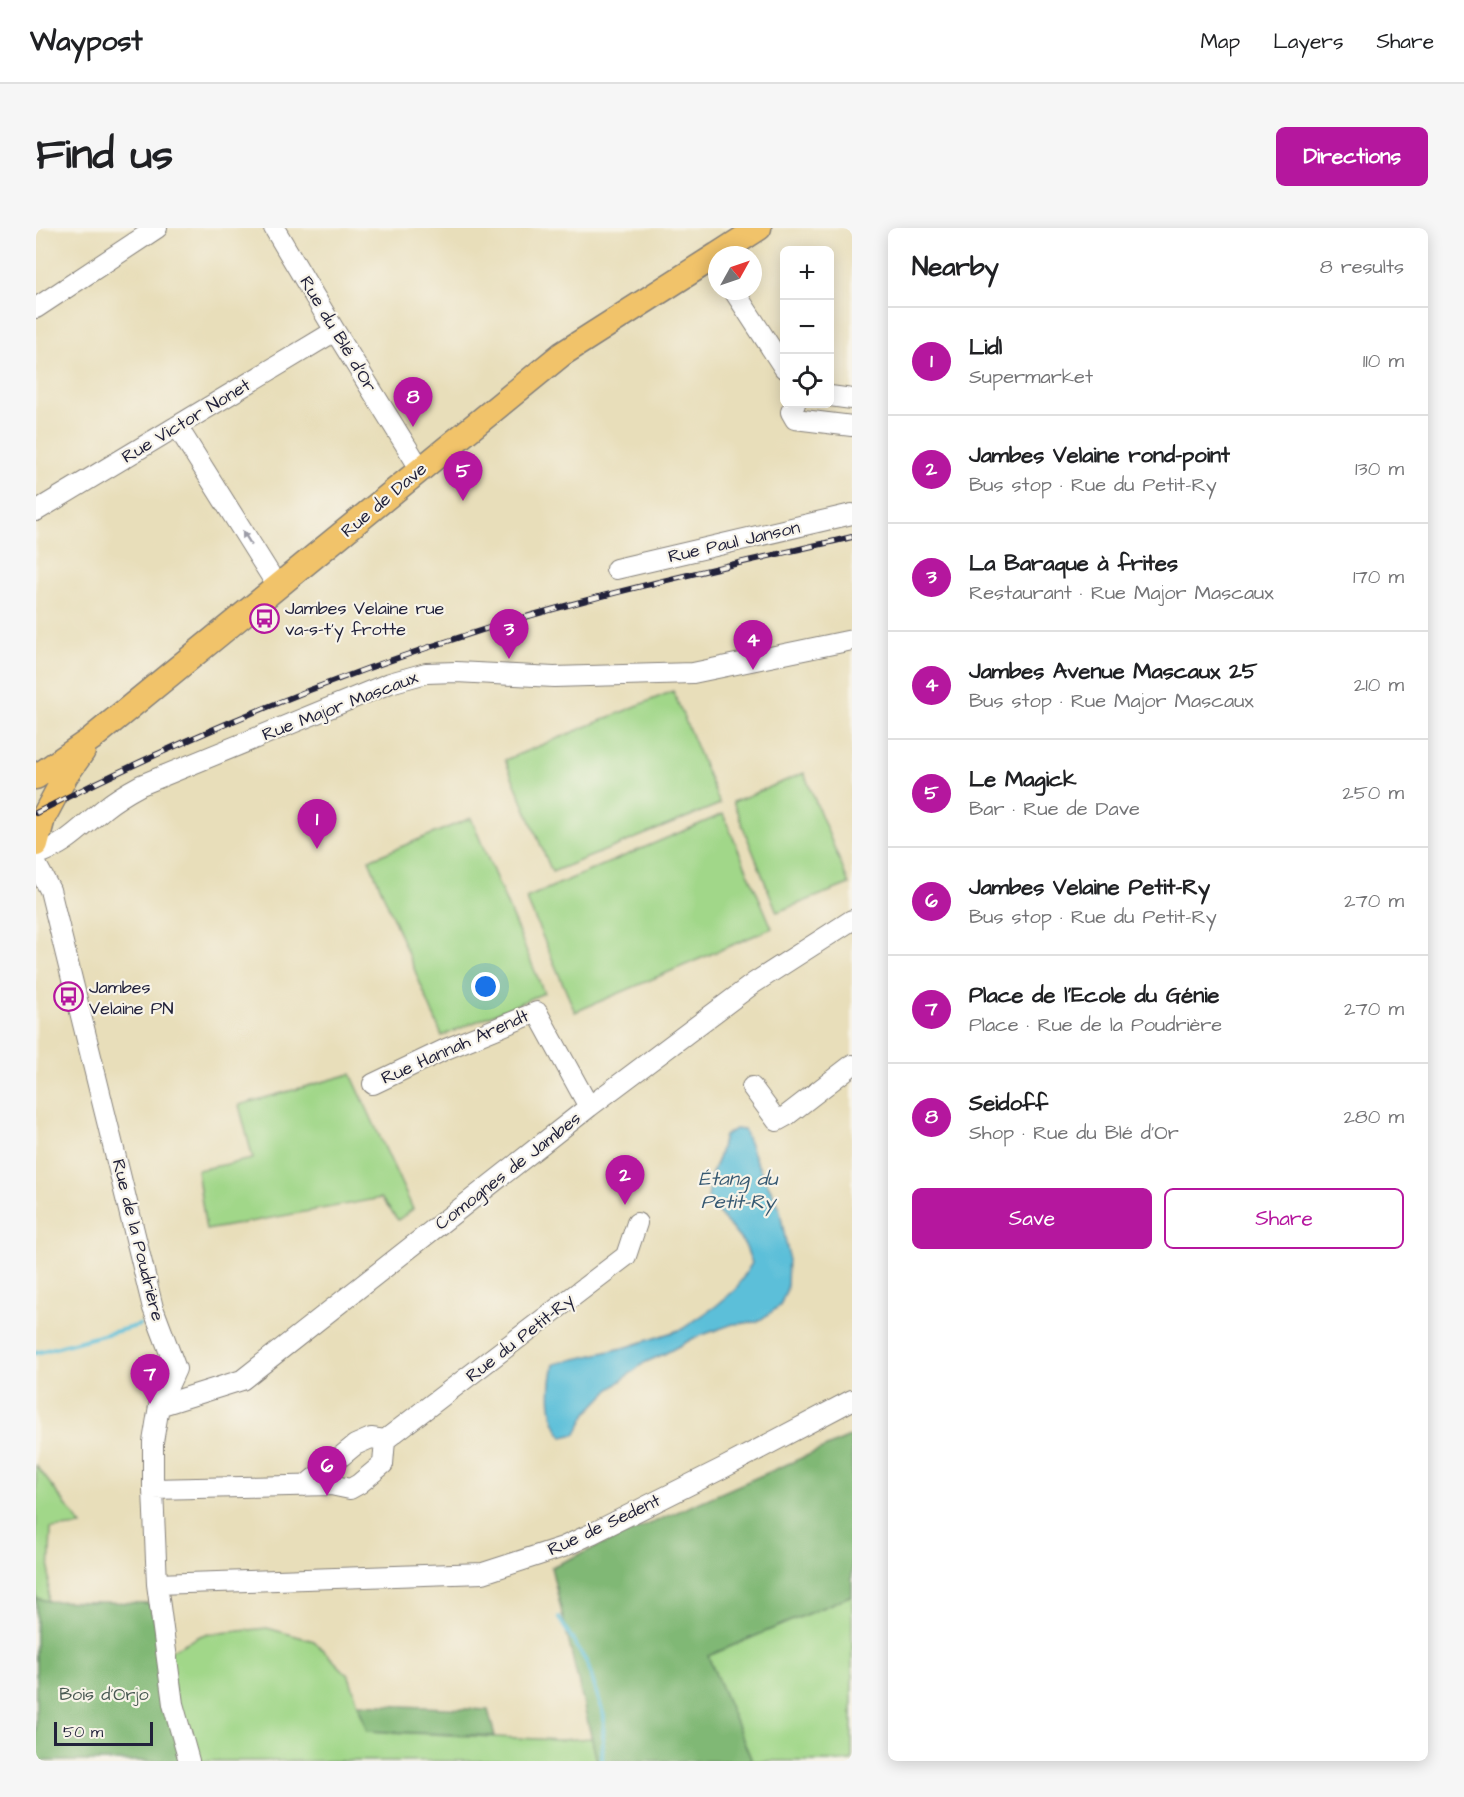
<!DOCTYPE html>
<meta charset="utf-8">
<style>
:root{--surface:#fff;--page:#f6f6f6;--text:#202124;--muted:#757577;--line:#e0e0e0;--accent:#b5179e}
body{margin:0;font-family:"Architects Daughter",sans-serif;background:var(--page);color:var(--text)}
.controls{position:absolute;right:18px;top:18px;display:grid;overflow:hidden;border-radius:9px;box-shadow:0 3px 15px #0003}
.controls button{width:54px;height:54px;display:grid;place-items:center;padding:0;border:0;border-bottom:2px solid var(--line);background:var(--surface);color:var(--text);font:30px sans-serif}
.compass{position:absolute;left:672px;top:18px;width:54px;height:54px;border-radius:50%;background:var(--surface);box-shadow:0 3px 15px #0003;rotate:50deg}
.scale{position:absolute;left:18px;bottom:15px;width:99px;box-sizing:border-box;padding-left:6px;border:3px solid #22223b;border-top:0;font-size:16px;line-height:21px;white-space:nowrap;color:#22223b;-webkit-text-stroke:4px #f7f3e8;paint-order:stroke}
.you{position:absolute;left:450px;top:759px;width:21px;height:21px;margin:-15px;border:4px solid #fff;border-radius:50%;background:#1a73e8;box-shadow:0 0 0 9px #1a73e833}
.badge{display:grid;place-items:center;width:39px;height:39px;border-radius:50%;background:var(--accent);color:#fff;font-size:20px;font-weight:700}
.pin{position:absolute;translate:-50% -50px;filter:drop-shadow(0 2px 3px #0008)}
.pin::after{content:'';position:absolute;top:32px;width:21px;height:18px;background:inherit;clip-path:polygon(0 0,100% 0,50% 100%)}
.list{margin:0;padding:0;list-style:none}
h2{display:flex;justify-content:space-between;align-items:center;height:78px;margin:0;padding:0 24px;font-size:26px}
h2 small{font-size:20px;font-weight:400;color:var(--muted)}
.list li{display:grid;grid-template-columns:39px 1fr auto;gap:18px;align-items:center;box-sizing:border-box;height:108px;padding:0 24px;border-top:2px solid var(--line)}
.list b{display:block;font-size:22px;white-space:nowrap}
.list p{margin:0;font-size:20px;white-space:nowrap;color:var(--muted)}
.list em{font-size:20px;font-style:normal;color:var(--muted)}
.actions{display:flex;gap:12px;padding:18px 24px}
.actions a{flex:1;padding:14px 0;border:2px solid var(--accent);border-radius:9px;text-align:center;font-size:21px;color:var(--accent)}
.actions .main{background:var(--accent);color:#fff}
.icon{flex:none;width:33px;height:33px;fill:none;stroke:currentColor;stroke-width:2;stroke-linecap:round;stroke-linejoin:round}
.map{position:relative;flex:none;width:816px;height:1533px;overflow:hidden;border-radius:9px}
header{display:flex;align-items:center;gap:36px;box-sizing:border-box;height:84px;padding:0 30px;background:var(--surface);border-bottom:2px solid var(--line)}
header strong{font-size:28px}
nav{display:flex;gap:33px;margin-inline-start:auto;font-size:21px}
.intro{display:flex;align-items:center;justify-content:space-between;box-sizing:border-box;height:144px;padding:0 36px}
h1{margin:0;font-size:42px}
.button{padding:15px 27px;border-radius:9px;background:var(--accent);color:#fff;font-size:21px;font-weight:700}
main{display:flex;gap:36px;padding:0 36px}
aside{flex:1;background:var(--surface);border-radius:9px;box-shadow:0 3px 15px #0003}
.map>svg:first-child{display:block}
</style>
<header>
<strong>Waypost</strong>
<nav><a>Map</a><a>Layers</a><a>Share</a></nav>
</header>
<div class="intro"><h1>Find us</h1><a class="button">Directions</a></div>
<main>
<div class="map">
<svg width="816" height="1533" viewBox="0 0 816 1533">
<rect width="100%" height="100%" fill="#f7f3e8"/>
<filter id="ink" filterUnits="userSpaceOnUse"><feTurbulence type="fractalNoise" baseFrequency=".0167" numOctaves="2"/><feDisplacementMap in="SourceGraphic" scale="12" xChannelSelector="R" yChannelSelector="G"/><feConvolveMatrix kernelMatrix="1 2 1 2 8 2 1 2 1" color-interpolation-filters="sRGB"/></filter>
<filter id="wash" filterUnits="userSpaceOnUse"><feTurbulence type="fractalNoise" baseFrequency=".008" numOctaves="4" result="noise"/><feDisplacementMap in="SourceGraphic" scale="24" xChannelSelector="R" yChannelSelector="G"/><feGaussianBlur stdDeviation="1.35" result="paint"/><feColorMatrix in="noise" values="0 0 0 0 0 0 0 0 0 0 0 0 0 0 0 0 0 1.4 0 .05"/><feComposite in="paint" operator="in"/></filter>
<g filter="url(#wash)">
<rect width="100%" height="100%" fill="#e8deba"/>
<path fill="#a1d789" stroke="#627c62" stroke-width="1.5" d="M637 463 684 576 516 644 469 532Z
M768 545 813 656 741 684 697 574Z
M687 586 736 700 539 784 490 670Z
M435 590 508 765 406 808 333 632Z
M315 846 377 981 362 992 345 970 170 1002 161 942 217 931 203 877Z
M0 1237 46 1298 15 1301 12 1373 0 1370Z
M816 1367V1533H716L672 1428Z
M231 1400 278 1413 313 1448 331 1503 523 1512 556 1510 561 1533H153L130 1425 166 1407Z"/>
<path fill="#80b875" stroke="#516d58" stroke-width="1.5" d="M816 1208V1367L672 1428 716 1533H561L515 1339Z
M0 1370 12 1373 113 1375 130 1425 153 1533H0Z
M322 1476 452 1482 459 1508 331 1503Z"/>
<path fill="#5bbfd9" stroke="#3e708a" stroke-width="1.5" d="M699 901 708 902 720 933 743 978 752 1025 751 1060 744 1078 721 1094 697 1096 658 1110 628 1126 608 1135 572 1163 551 1185 540 1206 527 1209C511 1190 513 1159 518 1136L591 1119 646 1101 680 1078 700 1061 716 1035 709 1017 672 972 674 950 683 928 688 908Z"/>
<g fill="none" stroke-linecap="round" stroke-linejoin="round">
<path stroke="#5bbfd9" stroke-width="4" d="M0 1125 104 1097
M523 1390 551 1435 568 1488 566 1533"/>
</g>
</g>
<g filter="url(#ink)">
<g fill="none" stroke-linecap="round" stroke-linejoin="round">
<defs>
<path id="minor" d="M238 0 299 103 385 242
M698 63 748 140
M0 80 121 0
M794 168 816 171
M759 176 755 184 759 191 816 198
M141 198 242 359
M0 283 299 103
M580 341 816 286
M0 627C32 616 44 600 69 580 80 571 92 564 105 557L354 455 390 445 420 444 518 449 657 445 816 412
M0 636 14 662 117 1080 140 1141 123 1178 117 1214V1261L121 1356 137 1476 153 1533
M337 856 410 821 501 784 553 879
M716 859 741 893 750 888 816 837
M123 1178 206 1152 553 879 718 755 816 692
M269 1258 319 1217 335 1210 349 1212
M117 1261 295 1257 314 1261 323 1256 347 1236 349 1212 590 1028 601 995
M121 1356 447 1345 527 1319 555 1306 687 1240 816 1172"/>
<path id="major" d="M681 27 723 0
M0 549 55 511 526 126 681 27
M0 616 7 590 30 547 47 523"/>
</defs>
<use href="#minor" stroke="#85807a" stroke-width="22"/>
<use href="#major" stroke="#85807a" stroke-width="27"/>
<use href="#minor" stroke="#fff" stroke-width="20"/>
<use href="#major" stroke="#f1c36a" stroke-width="24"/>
<defs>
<path id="rail" d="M0 585C146 510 299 447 456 399 574 363 695 337 816 309"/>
</defs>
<use href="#rail" stroke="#22223b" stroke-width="6"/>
<use href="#rail" stroke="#f7f3e8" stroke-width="4" stroke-dasharray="11" stroke-linecap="butt"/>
</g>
<defs><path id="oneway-solid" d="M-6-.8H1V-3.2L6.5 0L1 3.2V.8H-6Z" transform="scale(1.5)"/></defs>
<use fill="#9c9ca7" href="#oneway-solid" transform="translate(211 310) rotate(-122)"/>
</g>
<defs>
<symbol id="bus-ring" viewBox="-11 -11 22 22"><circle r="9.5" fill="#f7f3e8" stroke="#b5179e" stroke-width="1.5"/><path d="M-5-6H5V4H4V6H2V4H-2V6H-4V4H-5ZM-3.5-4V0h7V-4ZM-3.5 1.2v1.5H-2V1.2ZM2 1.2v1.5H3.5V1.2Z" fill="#b5179e"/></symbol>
</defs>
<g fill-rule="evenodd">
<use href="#bus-ring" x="212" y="374" width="33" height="33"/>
<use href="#bus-ring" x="16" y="752" width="33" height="33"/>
</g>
<g text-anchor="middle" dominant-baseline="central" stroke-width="4.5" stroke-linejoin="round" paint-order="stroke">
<g font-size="18" fill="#22223b" stroke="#f7f3e8">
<text transform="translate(302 106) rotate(59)">Rue du Blé d'Or</text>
<text transform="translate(150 193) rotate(-31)">Rue Victor Nonet</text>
<text transform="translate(348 272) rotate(-40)">Rue de Dave</text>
<text transform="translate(698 314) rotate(-13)">Rue Paul Janson</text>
<text transform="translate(304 478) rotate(-21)">Rue Major Mascaux</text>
<text transform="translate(419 819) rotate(-24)">Rue Hannah Arendt</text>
<text transform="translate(472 943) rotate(-38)">Comognes de Jambes</text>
<text transform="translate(102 1012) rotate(76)">Rue de la Poudrière</text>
<text transform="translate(484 1110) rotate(-38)">Rue du Petit-Ry</text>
<text transform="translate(568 1297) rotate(-25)">Rue de Sedent</text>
</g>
<g font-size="18" fill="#22223b" stroke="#f7f3e8" text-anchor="start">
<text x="249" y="380">Jambes Velaine rue<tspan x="249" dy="21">va-s-t'y frotte</tspan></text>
<text x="53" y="759">Jambes<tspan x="53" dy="21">Velaine PN</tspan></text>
</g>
<g font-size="18" fill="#485852" stroke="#f7f3e8">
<text x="68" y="1466">Bois d'Orjo</text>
</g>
<g font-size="20" font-style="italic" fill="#365972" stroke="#f7f3e8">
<text x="702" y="951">Étang du<tspan x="702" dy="23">Petit-Ry</tspan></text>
</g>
</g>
</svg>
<div class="controls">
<button>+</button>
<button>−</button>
<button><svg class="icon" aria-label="locate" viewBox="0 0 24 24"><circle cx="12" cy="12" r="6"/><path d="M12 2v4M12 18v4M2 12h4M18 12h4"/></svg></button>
</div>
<svg class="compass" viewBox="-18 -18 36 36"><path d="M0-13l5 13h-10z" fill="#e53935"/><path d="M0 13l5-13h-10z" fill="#757577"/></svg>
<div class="scale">50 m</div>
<div class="you"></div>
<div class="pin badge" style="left:281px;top:621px">1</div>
<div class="pin badge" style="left:589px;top:977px">2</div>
<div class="pin badge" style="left:473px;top:431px">3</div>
<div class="pin badge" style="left:717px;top:442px">4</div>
<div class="pin badge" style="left:427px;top:273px">5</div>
<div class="pin badge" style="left:291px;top:1268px">6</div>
<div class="pin badge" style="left:114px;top:1176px">7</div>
<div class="pin badge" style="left:377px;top:199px">8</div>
</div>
<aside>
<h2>Nearby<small>8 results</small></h2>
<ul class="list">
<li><span class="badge">1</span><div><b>Lidl</b><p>Supermarket</p></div><em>110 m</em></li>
<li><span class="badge">2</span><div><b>Jambes Velaine rond-point</b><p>Bus stop · Rue du Petit-Ry</p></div><em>130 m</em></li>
<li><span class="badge">3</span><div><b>La Baraque à frites</b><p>Restaurant · Rue Major Mascaux</p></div><em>170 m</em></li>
<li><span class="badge">4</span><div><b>Jambes Avenue Mascaux 25</b><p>Bus stop · Rue Major Mascaux</p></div><em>210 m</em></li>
<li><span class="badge">5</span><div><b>Le Magick</b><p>Bar · Rue de Dave</p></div><em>250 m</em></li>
<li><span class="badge">6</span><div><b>Jambes Velaine Petit-Ry</b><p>Bus stop · Rue du Petit-Ry</p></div><em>270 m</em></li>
<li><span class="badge">7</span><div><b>Place de l'Ecole du Génie</b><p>Place · Rue de la Poudrière</p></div><em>270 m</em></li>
<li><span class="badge">8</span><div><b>Seidoff</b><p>Shop · Rue du Blé d'Or</p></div><em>280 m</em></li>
</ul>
<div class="actions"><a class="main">Save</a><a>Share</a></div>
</aside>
</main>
